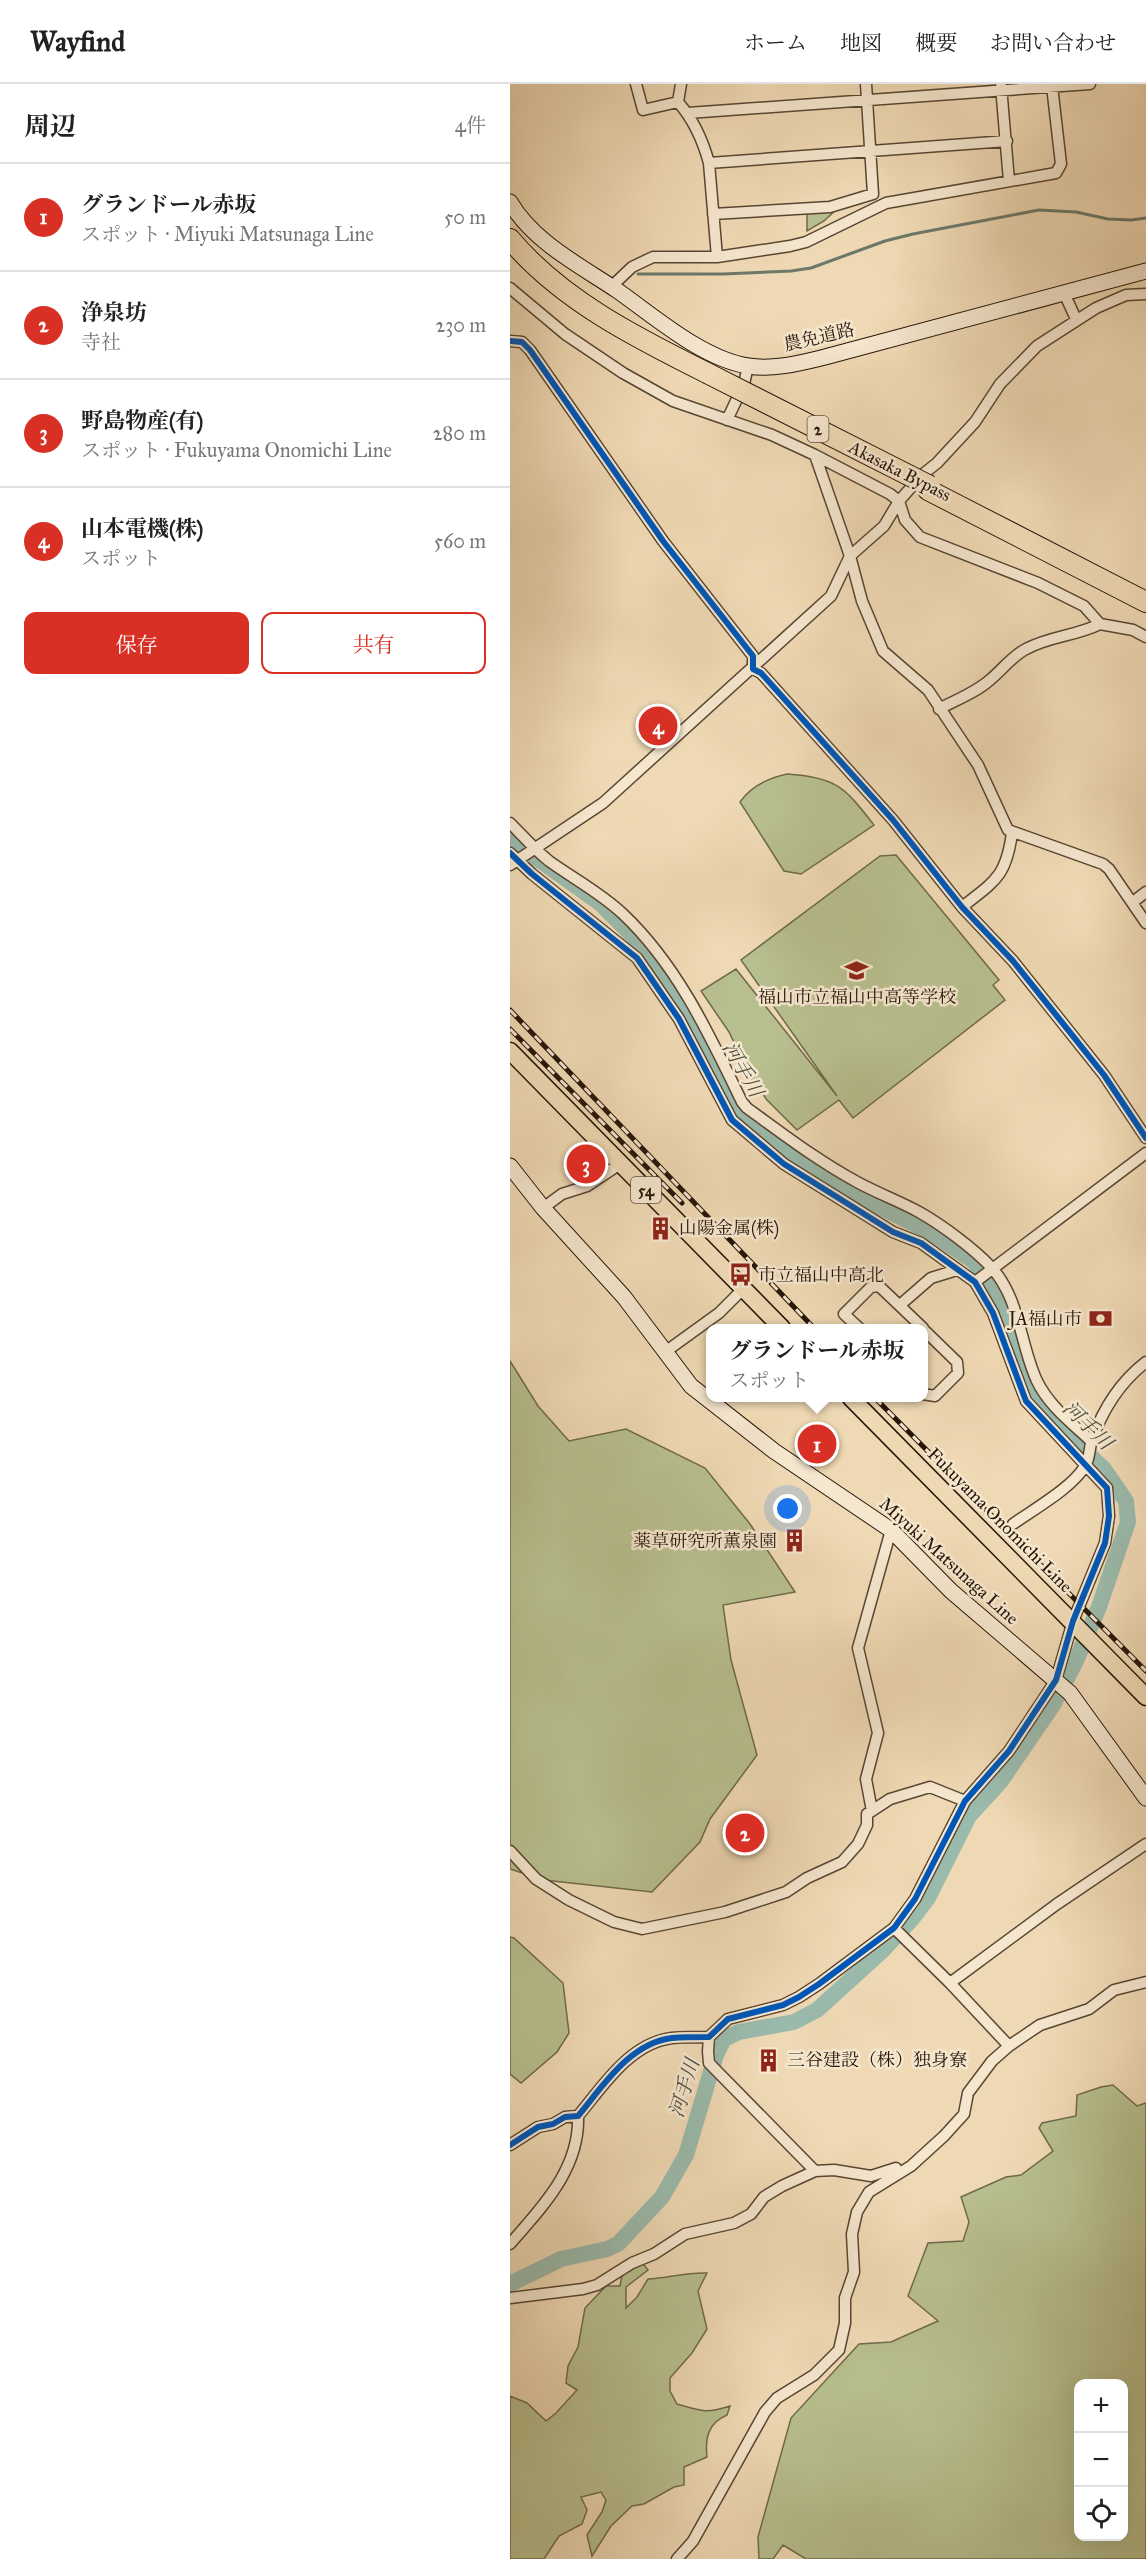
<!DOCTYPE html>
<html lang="ja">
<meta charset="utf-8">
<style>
:root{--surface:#fff;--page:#f6f6f6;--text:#222;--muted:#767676;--line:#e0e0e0;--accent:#d93025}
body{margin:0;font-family:"IM FELL Great Primer","Noto Serif JP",serif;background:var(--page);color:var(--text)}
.controls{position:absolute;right:18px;bottom:18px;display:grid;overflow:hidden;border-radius:12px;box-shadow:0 6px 24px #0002}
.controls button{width:54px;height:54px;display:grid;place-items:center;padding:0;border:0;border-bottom:2px solid var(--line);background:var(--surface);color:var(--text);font:30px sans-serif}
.you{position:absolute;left:278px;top:1425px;width:21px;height:21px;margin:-15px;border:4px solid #fff;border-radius:50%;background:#1a73e8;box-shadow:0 0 0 9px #1a73e833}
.badge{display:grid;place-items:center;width:39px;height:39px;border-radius:50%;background:var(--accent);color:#fff;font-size:20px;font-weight:700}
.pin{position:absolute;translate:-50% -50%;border:3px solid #fff;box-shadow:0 2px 6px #0006}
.popup{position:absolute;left:196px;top:1240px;width:222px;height:78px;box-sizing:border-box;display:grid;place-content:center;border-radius:12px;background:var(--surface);filter:drop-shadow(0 2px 4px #0005);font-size:20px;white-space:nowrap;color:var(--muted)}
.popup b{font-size:22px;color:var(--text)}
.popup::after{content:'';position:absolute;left:50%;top:100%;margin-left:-12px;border:12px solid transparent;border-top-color:var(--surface)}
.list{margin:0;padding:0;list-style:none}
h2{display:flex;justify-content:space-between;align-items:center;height:78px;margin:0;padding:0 24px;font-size:26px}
h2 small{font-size:20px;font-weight:400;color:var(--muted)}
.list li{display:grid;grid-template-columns:39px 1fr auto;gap:18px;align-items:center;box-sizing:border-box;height:108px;padding:0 24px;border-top:2px solid var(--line)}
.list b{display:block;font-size:22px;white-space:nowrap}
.list p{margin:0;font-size:20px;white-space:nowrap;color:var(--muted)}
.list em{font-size:20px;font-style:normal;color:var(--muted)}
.actions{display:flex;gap:12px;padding:18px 24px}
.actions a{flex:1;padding:14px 0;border:2px solid var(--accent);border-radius:12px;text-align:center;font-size:21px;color:var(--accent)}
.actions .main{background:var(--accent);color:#fff}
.icon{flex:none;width:33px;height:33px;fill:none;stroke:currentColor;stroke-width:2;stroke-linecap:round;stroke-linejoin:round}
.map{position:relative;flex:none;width:636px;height:2475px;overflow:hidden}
header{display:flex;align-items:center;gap:36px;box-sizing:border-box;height:84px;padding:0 30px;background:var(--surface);border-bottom:2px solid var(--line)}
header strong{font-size:28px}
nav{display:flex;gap:33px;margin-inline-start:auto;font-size:21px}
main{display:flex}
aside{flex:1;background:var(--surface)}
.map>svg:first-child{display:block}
</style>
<header>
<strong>Wayfind</strong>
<nav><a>ホーム</a><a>地図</a><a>概要</a><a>お問い合わせ</a></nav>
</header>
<main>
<aside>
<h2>周辺<small>4件</small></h2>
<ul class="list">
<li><span class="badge">1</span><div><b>グランドール赤坂</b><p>スポット · Miyuki Matsunaga Line</p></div><em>50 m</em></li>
<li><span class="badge">2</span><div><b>浄泉坊</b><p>寺社</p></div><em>230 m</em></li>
<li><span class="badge">3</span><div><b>野島物産(有)</b><p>スポット · Fukuyama Onomichi Line</p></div><em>280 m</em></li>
<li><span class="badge">4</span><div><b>山本電機(株)</b><p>スポット</p></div><em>560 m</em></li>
</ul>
<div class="actions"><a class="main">保存</a><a>共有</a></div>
</aside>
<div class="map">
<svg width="636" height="2475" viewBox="0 0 636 2475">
<rect width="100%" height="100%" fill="#efd9b4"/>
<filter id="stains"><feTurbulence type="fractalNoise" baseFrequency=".00333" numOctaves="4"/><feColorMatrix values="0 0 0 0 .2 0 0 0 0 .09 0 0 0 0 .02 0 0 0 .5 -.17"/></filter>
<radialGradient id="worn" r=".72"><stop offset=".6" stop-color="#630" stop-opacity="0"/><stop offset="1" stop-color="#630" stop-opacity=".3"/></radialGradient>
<path fill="#b8bf8e" stroke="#6f6a4b" stroke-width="1.5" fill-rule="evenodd" d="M327 125 314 137 297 147V129Z
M277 690C327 693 335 704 364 741L291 790 274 787 230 718C241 702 259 694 277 690Z
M386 771 489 896 483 901 495 916 343 1034 329 1016 287 1046 257 1016 240 992 219 948 191 907 226 885 327 1012 231 876 370 772Z
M0 1277 28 1322 59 1357 116 1345 195 1384 240 1440 285 1508 213 1521 221 1576 247 1671 200 1735 190 1758 142 1808 34 1796 0 1785Z
M0 1853 4 1854 53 1899 59 1949 47 1968 11 1999 0 1990Z
M603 2001 627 2022 636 2019V2475H296L273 2461 263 2475H249L248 2453 281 2334 349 2260 381 2258 428 2237 398 2212 418 2159 453 2157 459 2138 451 2113 496 2093 511 2091 543 2067 529 2044 532 2039 566 2032 567 2011 591 2003ZM568 2300H614V2452H568Z
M132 2178 138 2186 116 2203V2224L127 2213 138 2195C158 2194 177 2188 197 2189L188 2207 197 2245 182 2269 160 2294V2307L167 2320C191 2327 196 2330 220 2322L217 2331C198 2339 195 2354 197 2373L174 2383V2401L164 2403 134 2420 122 2422 101 2442 82 2472 77 2451 92 2428 96 2416 91 2408 71 2413 77 2426 72 2440 49 2452 34 2475H0V2312L17 2319 36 2337 46 2329 67 2306 56 2299 58 2282 68 2263 75 2224 96 2202H110L112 2191Z"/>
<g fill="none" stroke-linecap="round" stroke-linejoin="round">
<path stroke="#6c786a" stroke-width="3" d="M128 190H213L281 187 301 184 375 157 403 150 529 126 566 128 598 135 621 136 636 134"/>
<path stroke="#9abaac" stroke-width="16" d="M0 755 91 820 136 865 172 919 229 1024 252 1047 333 1104 422 1149 462 1176 480 1196 495 1230 512 1285 522 1311 537 1331 594 1385 616 1417 618 1438 589 1523 565 1579 543 1621 491 1697 459 1732 418 1814 402 1835 373 1866 307 1926 284 1938 229 1948 214 1955 206 1971 176 2071 152 2113 108 2160 97 2165 51 2175 0 2200"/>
<defs>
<path id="street" d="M126 0 133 26 168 18
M171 0 168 18C183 35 193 57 199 79L207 173
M491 2 499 97
M178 29 580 0
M199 79 497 57
M203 130 320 123 363 110 356 0
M101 203 122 183 143 173H207L280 162 296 158 376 119 546 89 551 80 542 2
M0 204 55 250 113 289 163 317 262 351 305 371 340 472 352 517 373 567 418 606 468 681 498 746 593 780 599 785 636 839
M554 209 566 235
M0 257 12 258 20 266 153 457 243 572V585L251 589 383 736 452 823 503 877 594 991 636 1054
M217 336 234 300 238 282
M305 371 380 410 389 417 395 436 410 453 528 499 574 522 590 540 623 546 636 553
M429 625C446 616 467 608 481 595 493 585 502 572 516 565 540 552 566 552 590 540
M0 739C13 752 25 766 39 777 64 795 91 809 113 830 168 882 200 952 232 1018L237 1024C273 1050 308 1077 347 1098 367 1109 389 1117 409 1128 432 1141 463 1164 481 1183 510 1214 510 1261 527 1297 539 1322 562 1339 582 1358
M0 769 22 790 127 874 169 935 222 1036 274 1080 383 1148 411 1159 465 1198 483 1229 516 1317 597 1404 599 1432 595 1459 563 1537 546 1596 499 1667 455 1717 405 1815 384 1844 309 1900 289 1913 273 1921 218 1935 199 1953C187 1953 174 1953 162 1954 120 1959 93 2002 68 2032L55 2033 43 2040 28 2043 0 2061
M0 781 93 719 321 512 340 472 374 442 389 417 412 391 427 379 465 338 490 300 527 262 586 224 616 211 636 210
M623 818 636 808
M452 823C485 797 496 793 502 749
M33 1124 52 1110 77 1102 110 1080
M465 1198 636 1069
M390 1221 421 1194 447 1186
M349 1244 334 1230 361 1203 369 1202 413 1244
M413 1245 447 1278 448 1289 425 1312 413 1310
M155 1268 209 1229 233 1205
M503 1440C524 1425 562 1404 575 1382 580 1375 579 1364 582 1356 593 1325 610 1298 636 1278
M362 1727 356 1695 368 1649 348 1564 381 1446
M0 1767 26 1795 59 1816 104 1838 132 1845 215 1828 276 1808 297 1794 332 1778 348 1760 357 1741V1730L380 1715 420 1703 455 1717
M384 1844 440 1899 547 1820 636 1760
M440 1899 499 1962
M199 1953 198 1967 199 1979 305 2087
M0 2160C32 2123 70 2085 68 2032
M0 2214 73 2205 87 2201 122 2179 144 2170 175 2150 224 2139 241 2130 254 2113 272 2102 305 2087 324 2086 361 2092 386 2084
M167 2475 183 2457 255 2328 267 2314 304 2291 329 2266 335 2239V2214L344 2188 342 2150 347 2128 359 2108 401 2082 434 2052 454 2030 458 2009 482 1977 499 1962 530 1941 579 1925 604 1906 636 1898"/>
<path id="secondary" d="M0 118C23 158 71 182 108 207 145 233 193 275 238 282 264 286 290 279 315 273L636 187
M0 1082 33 1124 114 1213 181 1302 264 1367 381 1446 441 1507 560 1609 636 1714"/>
<path id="primary" d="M0 967 272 1244
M341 1314 636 1613"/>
<path id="highway" d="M0 155C51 216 127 254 197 289
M418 406 636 518"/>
</defs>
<use href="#street" stroke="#584633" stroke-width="13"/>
<use href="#secondary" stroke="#261508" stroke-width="17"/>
<use href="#primary" stroke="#261508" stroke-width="19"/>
<use href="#highway" stroke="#261508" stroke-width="22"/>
<use href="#street" stroke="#f5e6ce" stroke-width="10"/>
<use href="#secondary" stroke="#f5e6ce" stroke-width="15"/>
<use href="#primary" stroke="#efd9b4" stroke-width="16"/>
<use href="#highway" stroke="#efd9b4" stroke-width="20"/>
<defs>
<path id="rail" d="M0 926 304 1244
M0 945 172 1119
M365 1314 636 1587"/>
</defs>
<use href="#rail" stroke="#261508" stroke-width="5"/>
<use href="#rail" stroke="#f5e6ce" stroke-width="3" stroke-dasharray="9" stroke-linecap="butt"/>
<defs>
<path id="highway-bridge" d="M197 289 420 402"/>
</defs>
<use href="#highway-bridge" stroke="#261508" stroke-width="22" stroke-linecap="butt"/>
<use href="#highway-bridge" stroke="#efd9b4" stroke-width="20"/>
<defs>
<path id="cycleway" d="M0 257 12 258 20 266 153 457 243 572V585L251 589 383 736 452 823 503 877 594 991 636 1054
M0 769 22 790 127 874 169 935 222 1036 274 1080 383 1148 411 1159 465 1198 483 1229 516 1317 597 1404 599 1432 595 1459 563 1537 546 1596 499 1667 455 1717 405 1815 384 1844 309 1900 289 1913 273 1921 218 1935 199 1953C187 1953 174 1953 162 1954 120 1959 93 2002 68 2032L55 2033 43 2040 28 2043 0 2061"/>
</defs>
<use href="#cycleway" stroke="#f5e6ce" stroke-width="10"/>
<use href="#cycleway" stroke="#0057b8" stroke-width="6"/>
</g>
<defs>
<symbol id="school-bare" viewBox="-9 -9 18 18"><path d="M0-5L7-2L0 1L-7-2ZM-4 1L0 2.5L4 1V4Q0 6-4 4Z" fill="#8f2418" stroke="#f5e6ce" stroke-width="2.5" paint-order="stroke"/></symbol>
<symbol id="building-bare" viewBox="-9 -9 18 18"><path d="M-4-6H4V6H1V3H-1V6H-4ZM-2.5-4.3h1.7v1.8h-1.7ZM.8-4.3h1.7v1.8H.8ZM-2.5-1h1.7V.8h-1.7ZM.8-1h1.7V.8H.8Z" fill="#8f2418" stroke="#f5e6ce" stroke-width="2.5" paint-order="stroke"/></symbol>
<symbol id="bus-bare" viewBox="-9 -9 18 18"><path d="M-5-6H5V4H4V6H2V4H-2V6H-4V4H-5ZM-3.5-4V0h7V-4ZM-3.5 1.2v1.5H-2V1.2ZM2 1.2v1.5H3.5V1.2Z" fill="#8f2418" stroke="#f5e6ce" stroke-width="2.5" paint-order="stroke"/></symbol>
<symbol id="bank-bare" viewBox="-9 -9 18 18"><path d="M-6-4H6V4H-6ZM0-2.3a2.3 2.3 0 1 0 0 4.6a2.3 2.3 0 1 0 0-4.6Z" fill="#8f2418" stroke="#f5e6ce" stroke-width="2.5" paint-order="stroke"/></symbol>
</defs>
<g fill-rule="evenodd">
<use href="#school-bare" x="330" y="870" width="33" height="33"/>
<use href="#building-bare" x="134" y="1128" width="33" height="33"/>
<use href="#bus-bare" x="214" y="1174" width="33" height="33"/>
<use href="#bank-bare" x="574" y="1218" width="33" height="33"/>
<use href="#building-bare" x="268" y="1440" width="33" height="33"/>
<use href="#building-bare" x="242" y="1960" width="33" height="33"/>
</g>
<g text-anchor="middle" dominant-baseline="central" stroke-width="5" stroke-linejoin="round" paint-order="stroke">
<g fill="#f5e6ce" stroke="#645443" stroke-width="1.5">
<rect x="297.5" y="332" width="21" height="26" rx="4.5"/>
<rect x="121" y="1093" width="30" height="26" rx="4.5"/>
</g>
<g font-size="16" font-weight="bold" fill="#261508">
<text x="308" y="345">2</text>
<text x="136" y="1106">54</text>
</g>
<g font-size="18" fill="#261508" stroke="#f5e6ce">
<text transform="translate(309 253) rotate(-13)">農免道路</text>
<text transform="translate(390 387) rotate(27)">Akasaka Bypass</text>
<text transform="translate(490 1436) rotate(45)">Fukuyama Onomichi Line</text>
<text transform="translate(439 1477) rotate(42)">Miyuki Matsunaga Line</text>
</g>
<g font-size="18" fill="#261508" stroke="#f5e6ce" text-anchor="start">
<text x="347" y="913" text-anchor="middle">福山市立福山中高等学校</text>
<text x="169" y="1144">山陽金属(株)</text>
<text x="248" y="1191">市立福山中高北</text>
<text x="572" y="1235" text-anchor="end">JA福山市</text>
<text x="267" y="1457" text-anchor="end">薬草研究所薫泉園</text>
<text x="277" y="1976">三谷建設（株）独身寮</text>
</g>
<g font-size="20" font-style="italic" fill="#4f4f41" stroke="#f5e6ce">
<text transform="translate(233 985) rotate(60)">河手川</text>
<text transform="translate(578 1341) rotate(44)">河手川</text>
<text transform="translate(174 2004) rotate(-73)">河手川</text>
</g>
</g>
<rect width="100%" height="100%" filter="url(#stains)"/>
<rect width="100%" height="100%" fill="url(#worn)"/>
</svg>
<div class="controls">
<button>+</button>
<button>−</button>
<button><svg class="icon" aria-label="locate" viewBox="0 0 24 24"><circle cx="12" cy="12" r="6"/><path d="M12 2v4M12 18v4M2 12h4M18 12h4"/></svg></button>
</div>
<div class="you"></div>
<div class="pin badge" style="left:307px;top:1360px">1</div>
<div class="popup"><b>グランドール赤坂</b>スポット</div>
<div class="pin badge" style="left:235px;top:1749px">2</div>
<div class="pin badge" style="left:76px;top:1080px">3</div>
<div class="pin badge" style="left:148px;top:642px">4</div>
</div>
</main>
